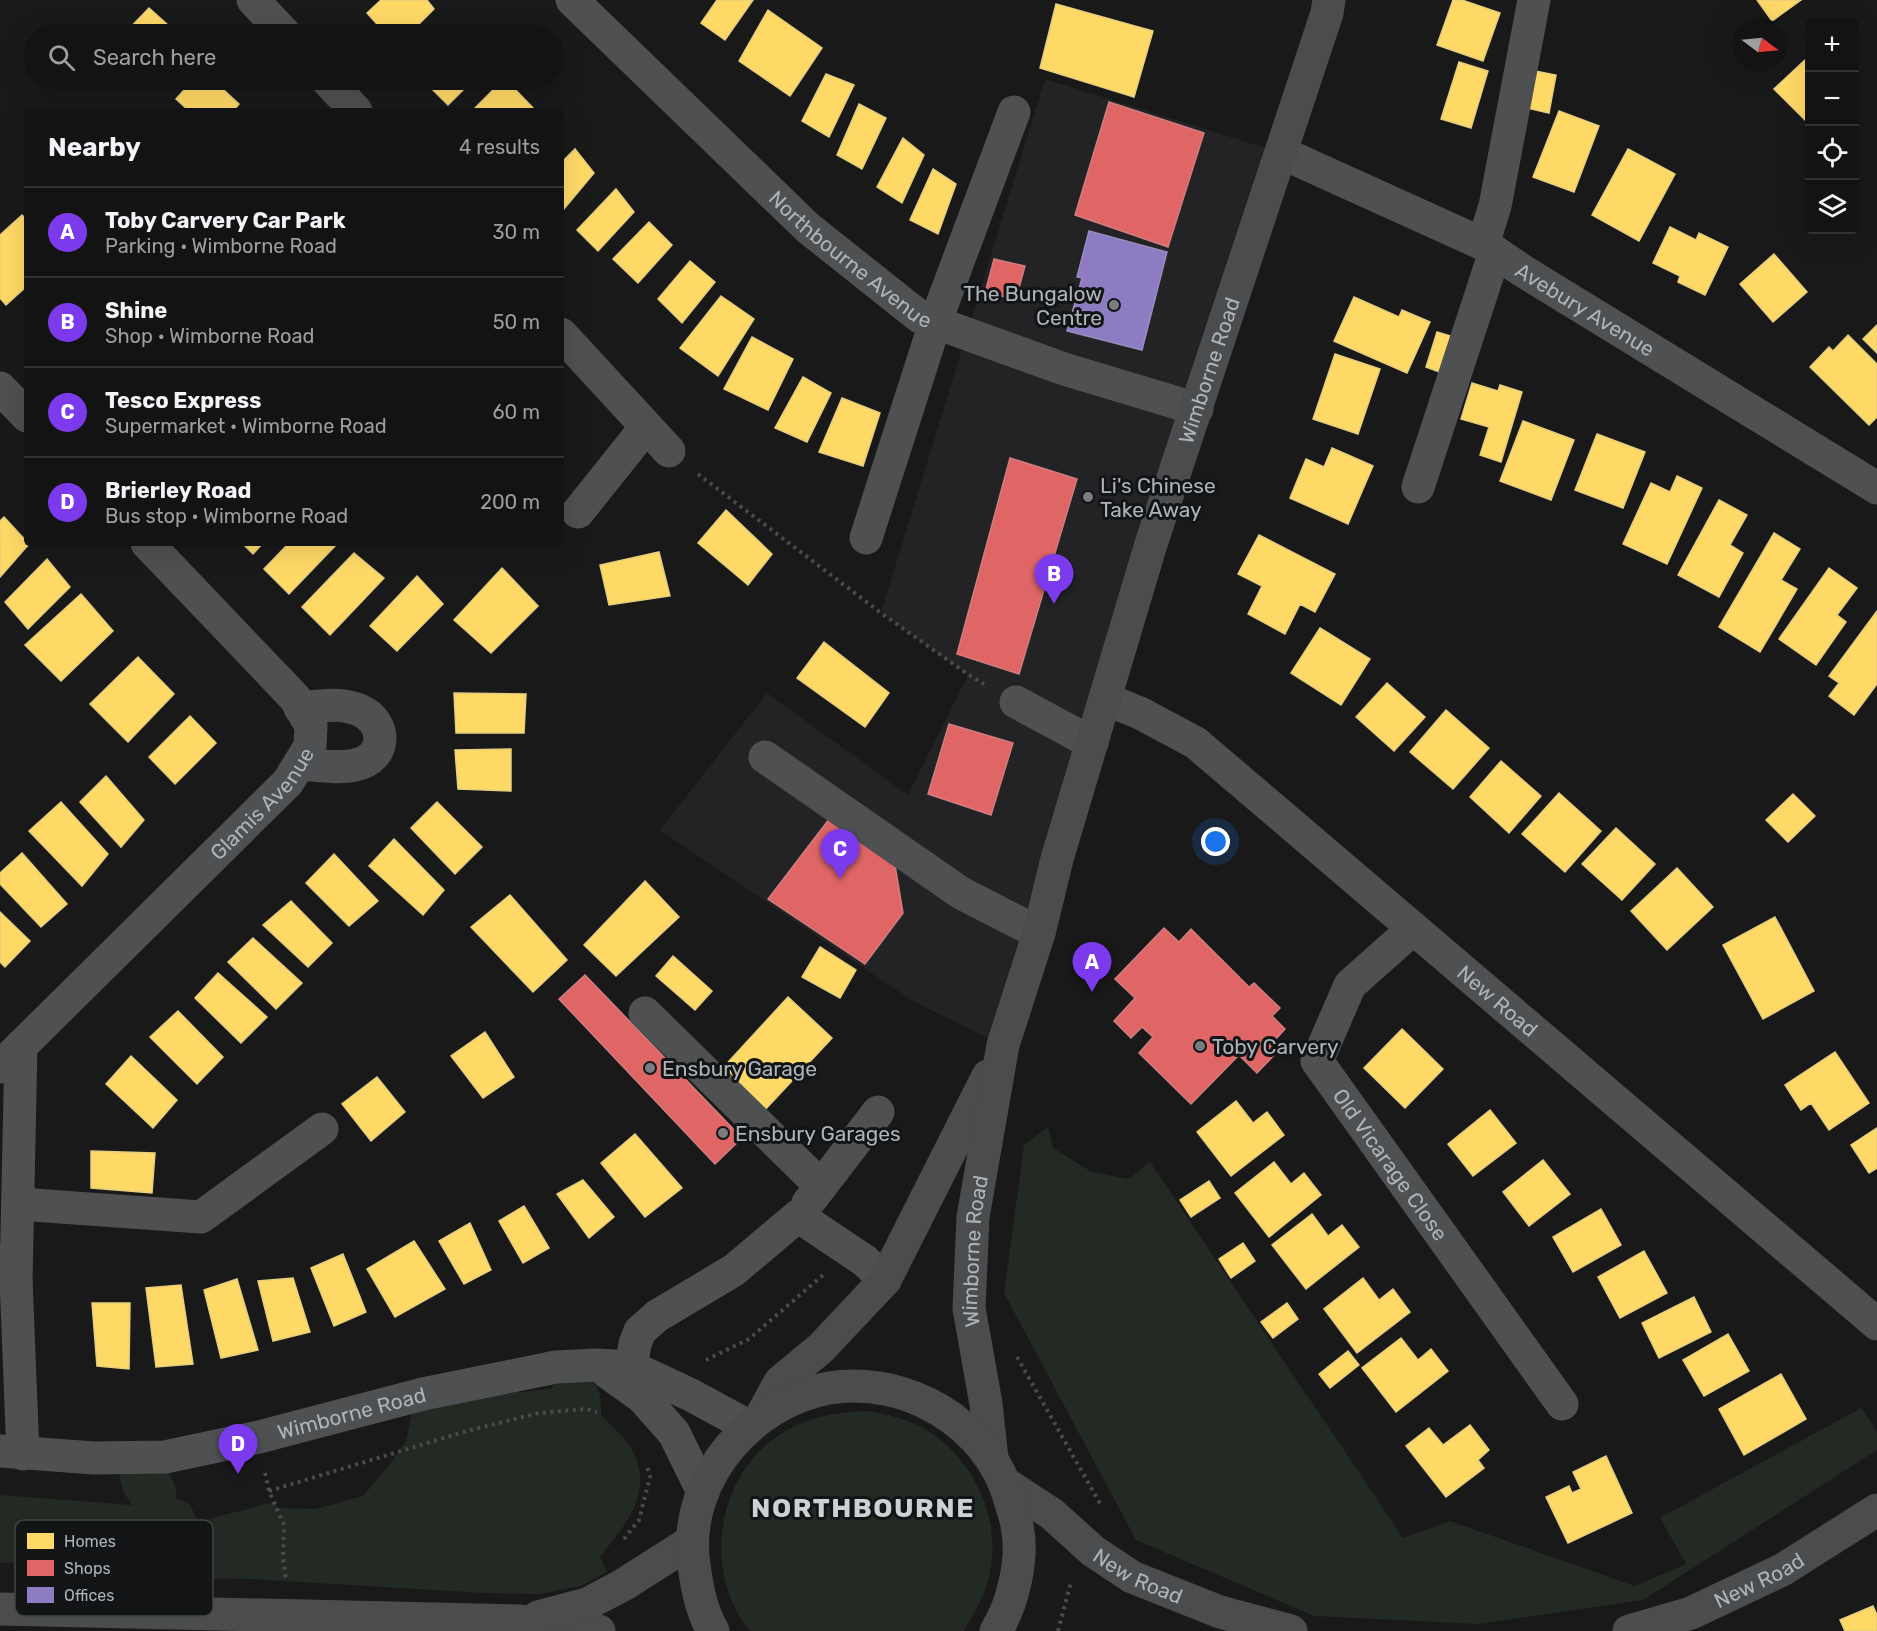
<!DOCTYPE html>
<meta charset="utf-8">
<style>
:root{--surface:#131313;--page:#202021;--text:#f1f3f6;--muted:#9d9ea0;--line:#323233;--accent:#7c3aed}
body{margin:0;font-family:Rubik,sans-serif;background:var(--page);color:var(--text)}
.controls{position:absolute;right:18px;top:18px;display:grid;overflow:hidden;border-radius:6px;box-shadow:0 6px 24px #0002}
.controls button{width:54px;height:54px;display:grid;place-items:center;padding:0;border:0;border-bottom:2px solid var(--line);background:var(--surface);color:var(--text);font:30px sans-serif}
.compass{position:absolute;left:1733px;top:18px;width:54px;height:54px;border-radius:50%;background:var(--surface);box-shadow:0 6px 24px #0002;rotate:106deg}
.you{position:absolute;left:1216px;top:842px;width:21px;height:21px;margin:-15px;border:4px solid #fff;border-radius:50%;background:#1a73e8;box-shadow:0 0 0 9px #1a73e833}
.badge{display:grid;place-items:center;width:39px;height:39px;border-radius:50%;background:var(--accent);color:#fff;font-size:20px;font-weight:700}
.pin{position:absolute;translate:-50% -50px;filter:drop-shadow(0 2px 3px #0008)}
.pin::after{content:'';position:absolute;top:32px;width:21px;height:18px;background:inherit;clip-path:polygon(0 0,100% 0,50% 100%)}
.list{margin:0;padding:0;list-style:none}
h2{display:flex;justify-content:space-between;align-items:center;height:78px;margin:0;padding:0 24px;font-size:26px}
h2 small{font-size:20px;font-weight:400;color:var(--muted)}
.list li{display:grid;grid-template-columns:39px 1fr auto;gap:18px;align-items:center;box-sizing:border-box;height:90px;padding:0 24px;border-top:2px solid var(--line)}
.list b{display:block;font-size:22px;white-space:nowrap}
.list p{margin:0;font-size:20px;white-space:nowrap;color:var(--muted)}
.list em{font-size:20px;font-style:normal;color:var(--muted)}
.icon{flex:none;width:33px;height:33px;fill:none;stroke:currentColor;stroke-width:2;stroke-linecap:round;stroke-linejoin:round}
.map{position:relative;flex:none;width:1877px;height:1631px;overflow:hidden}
.search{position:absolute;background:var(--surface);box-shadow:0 6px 24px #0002;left:24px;top:24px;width:540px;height:66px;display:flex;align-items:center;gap:15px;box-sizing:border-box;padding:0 21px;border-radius:33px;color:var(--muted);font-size:22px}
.panel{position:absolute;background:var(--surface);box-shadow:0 6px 24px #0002;left:24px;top:108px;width:540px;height:438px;border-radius:6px}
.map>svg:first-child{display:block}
</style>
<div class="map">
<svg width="1877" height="1631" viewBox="0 0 1877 1631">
<rect width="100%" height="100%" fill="#191919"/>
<path fill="#232325" d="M1045 79 1282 153 1003 1045 914 1002 660 830 767 693 908 795 968 675 881 613Z"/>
<path fill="#232923" d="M1048 1127 1053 1148 1092 1172 1129 1179 1150 1162 1403 1538 1450 1521 1635 1586 1686 1564 1660 1518 1861 1408 1877 1431V1450L1643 1600 1479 1624 1314 1616 1136 1540 1004 1293 1024 1145Z
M561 1371C593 1379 602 1379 601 1415 609 1424 620 1432 627 1442 658 1486 629 1522 600 1556L607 1572 581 1586 539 1594 483 1593 250 1579 180 1578 181 1564 88 1559 0 1563V1495L132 1505 124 1493 119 1477 126 1468 169 1473 175 1485 177 1500C190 1499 194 1511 197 1522L274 1502 279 1508 315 1509 363 1496 387 1468 406 1441 412 1412 500 1387 521 1392 551 1389Z
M868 1411C888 1415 908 1419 925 1429 976 1460 1004 1523 988 1581 983 1600 973 1615 964 1631H750C699 1569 718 1467 789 1429 814 1415 840 1412 868 1411Z"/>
<path fill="#ffd966" stroke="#e6ce7f" stroke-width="1.5" d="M381 0H427L434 9 409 34H386L367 13Z
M717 0H753L725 40 701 23Z
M1453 0H1462L1500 13 1483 61 1437 45Z
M1757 0H1801L1772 21Z
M1056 4 1153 31 1134 97 1040 68Z
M149 8 178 34H124Z
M768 10 822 48 790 96 739 61Z
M1805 60 1810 64V125L1774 89Z
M1459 62 1488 71 1471 128 1441 119Z
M1535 71 1556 75 1549 113 1527 108Z
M826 74 854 85 829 137 802 121Z
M193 80H213L239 104 233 111H189L176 99Z
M431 80H473L448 105 427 84Z
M503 80H506L536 111H472Z
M859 104 886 118 862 169 837 155Z
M1559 111 1599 126 1574 192 1533 177Z
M903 138 924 155 902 203 877 187Z
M575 149 594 173 564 209 561 206V163Z
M1628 149 1675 174 1639 241 1592 215Z
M933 169 956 184 938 234 910 220Z
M616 189 634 212 598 251 577 230Z
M22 215 27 220V286L6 305 0 298V235Z
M649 222 672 245 638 283 613 259Z
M1670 227 1696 240 1699 233 1728 247 1705 295 1678 282 1680 276 1653 263Z
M1774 254 1807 292 1773 322 1740 284Z
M690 261 715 282 682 323 658 299Z
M721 296 754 319 718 376 680 348Z
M1354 297 1399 317 1402 310 1430 322 1407 373 1334 341Z
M1877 325V353L1863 339Z
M1437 332 1454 337 1442 373 1426 367Z
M1848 335 1877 364V417L1869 425 1810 367 1829 347 1833 351Z
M752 337 793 359 768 410 724 389Z
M1335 354 1380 369 1358 434 1313 419Z
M803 377 831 393 807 442 775 428Z
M1472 383 1498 391 1500 385 1522 392 1501 462 1480 455 1489 427 1461 419Z
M842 398 880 413 863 466 819 452Z
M1523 421 1574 440 1551 500 1500 481Z
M1597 434 1645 452 1623 508 1575 490Z
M1332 448 1373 466 1348 524 1290 498 1306 459 1324 467Z
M1677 476 1702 488 1667 564 1623 544 1651 483 1670 492Z
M1719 500 1747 515 1730 545 1743 553 1719 597 1678 575Z
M726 510 772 554 748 585 698 543Z
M4 517 29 544 0 577V521Z
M1774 533 1800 549 1781 580 1797 589 1760 652 1719 627Z
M1259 535 1335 574 1315 612 1300 604 1285 634 1248 614 1262 586 1238 574Z
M242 543H263L253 554Z
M289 543 337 544 289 594 264 569Z
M659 552 670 596 609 605 600 565Z
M354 553 384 578 330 635 302 607Z
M47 559 70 587 28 629 5 602Z
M502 568 538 606 491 653 454 620Z
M1829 568 1857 588 1837 615 1846 622 1816 665 1779 639Z
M417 576 443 604 397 651 370 626Z
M81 594 113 631 61 681 25 645Z
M1877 611V684L1854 715 1829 696 1839 683 1829 676Z
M1320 628 1370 659 1341 705 1291 673Z
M824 642 889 693 865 727 797 678Z
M138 657 174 694 128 742 90 704Z
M1387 683 1425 717 1394 751 1356 717Z
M454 693 526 694 524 733H456Z
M1446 710 1489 748 1453 789 1410 752Z
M190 716 216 743 175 784 149 757Z
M511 749V791L458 789 455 750Z
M1501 761 1541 796 1509 833 1470 797Z
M106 776 144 820 121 847 80 802Z
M1559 793 1601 831 1565 872 1522 834Z
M1793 794 1815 816 1788 842 1766 820Z
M61 802 108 854 82 886 29 831Z
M437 802 482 847 455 874 411 828Z
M1616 828 1655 864 1622 900 1582 864Z
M394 839 444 890 423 915 369 866Z
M22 853 67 904 41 927 0 884V873Z
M334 854 378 901 349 926 306 883Z
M1677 868 1713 907 1667 950 1631 911Z
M645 881 679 917 616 976 584 945Z
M510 895 567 960 533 992 471 927Z
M291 901 332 943 308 967 263 925Z
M0 912 30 941 5 967 0 962Z
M1775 917 1814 991 1763 1019 1723 945Z
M253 938 302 983 276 1009 228 962Z
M820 947 856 970 840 998 802 977Z
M673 956 712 991 695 1010 656 976Z
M218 973 267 1017 241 1043 195 998Z
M788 997 832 1038 763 1112 720 1071Z
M178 1011 223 1057 197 1084 150 1037Z
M1402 1029 1443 1069 1405 1108 1364 1068Z
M485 1032 514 1077 483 1098 451 1056Z
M1835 1052 1869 1103 1829 1130 1811 1103 1801 1110 1785 1085Z
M131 1056 177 1100 153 1128 106 1084Z
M377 1077 405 1112 371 1141 342 1104Z
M1236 1101 1253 1123 1267 1112 1284 1135 1231 1176 1197 1132Z
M1490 1110 1516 1143 1473 1176 1448 1144Z
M1877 1128V1168L1869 1173 1851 1145Z
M635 1134 682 1188 645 1217 601 1163Z
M91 1151 155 1153 152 1193 91 1188Z
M1543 1160 1570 1194 1529 1226 1503 1192Z
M1274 1162 1291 1184 1304 1173 1321 1195 1269 1237 1235 1193Z
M583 1180 614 1217 589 1238 557 1194Z
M1209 1181 1220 1198 1191 1217 1180 1200Z
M524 1206 549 1248 523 1263 499 1221Z
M1601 1209 1621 1245 1573 1272 1553 1237Z
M1312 1214 1328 1236 1342 1225 1359 1247 1306 1289 1272 1245Z
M470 1223 491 1270 464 1284 439 1241Z
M414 1241 445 1289 395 1317 367 1269Z
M1243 1243 1255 1261 1231 1278 1219 1259Z
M1644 1251 1667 1293 1620 1318 1598 1277Z
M343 1254 366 1312 334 1326 311 1268Z
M293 1278 310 1332 273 1341 258 1281Z
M1363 1278 1379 1300 1393 1289 1410 1312 1357 1353 1324 1309Z
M237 1279 258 1350 221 1358 204 1290Z
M181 1285 193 1364 156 1367 146 1288Z
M1694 1297 1711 1332 1659 1358 1642 1323Z
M92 1303H130L129 1369 97 1366Z
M1287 1303 1298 1319 1273 1338 1261 1322Z
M1728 1334 1749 1371 1704 1396 1683 1360Z
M1401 1338 1418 1360 1431 1349 1448 1371 1396 1412 1362 1368Z
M1348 1351 1359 1365 1330 1388 1319 1374Z
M1781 1374 1806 1419 1744 1455 1719 1409Z
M1470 1425 1489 1450 1478 1460 1484 1468 1446 1497 1406 1446 1429 1428 1443 1445Z
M1606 1456 1632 1513 1568 1543 1546 1497 1569 1486 1572 1493 1581 1489 1573 1472Z
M1873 1606 1877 1615V1631H1845L1840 1620Z"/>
<path fill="#e06666" stroke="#d07d7f" stroke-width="1.5" d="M1109 102 1204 133 1168 247 1075 215Z
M994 259 1025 266 1016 299 985 293Z
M1010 458 1077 479 1019 674 957 654Z
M949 724 1013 743 991 815 928 794Z
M833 814 894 859 903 913 865 964 768 899Z
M1164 928 1179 942 1191 929 1249 987 1254 983 1280 1008 1272 1016 1285 1029 1275 1040 1282 1047 1257 1073 1239 1055 1191 1104 1139 1053 1153 1037 1142 1027 1131 1038 1114 1021 1135 998 1115 979Z
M585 975 742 1138 715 1164 559 999Z"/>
<path fill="#8e7cc3" stroke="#978cc0" stroke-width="1.5" d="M1089 231 1167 252 1142 350 1067 331 1082 278 1077 277Z"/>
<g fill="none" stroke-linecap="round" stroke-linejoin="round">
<path stroke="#494b4d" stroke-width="4" stroke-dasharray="3 4.5" stroke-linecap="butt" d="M698 474 881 613 969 675 984 684
M1017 1357 1102 1507
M706 1360 749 1339 823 1275
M265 1473 269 1491 284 1525 283 1559 286 1579
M269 1491 467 1431 539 1413 587 1409 597 1412
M624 1539 639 1520 650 1477 647 1466
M1058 1631 1070 1586 1073 1581"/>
<g stroke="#4e5052" stroke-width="33">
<path d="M253 0 285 34"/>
<path id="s1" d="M572 0 808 228 920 317 1064 369 1197 409"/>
<path d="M327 80 356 111"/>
<path id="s2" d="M1282 153 1483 244 1523 271 1877 488"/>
<path d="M1483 244 1495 206 1534 0"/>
<path d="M561 334 669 451"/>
<path d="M0 388 27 416"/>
<path d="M1418 487 1495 252"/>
<path d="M578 512 646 427"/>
<path d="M866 538 935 323 1014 112"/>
<path id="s3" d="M1105 699 1140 713 1196 743 1877 1324"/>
<path d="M1016 702 1092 743"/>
<path d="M765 757 961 893 1039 933"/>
<path d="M300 764C317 765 338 769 355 765 387 759 388 722 359 710 340 702 321 706 300 708"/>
<path id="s4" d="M1413 929 1350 985 1317 1061 1562 1404"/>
<path d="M645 1013 821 1186"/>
<path id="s5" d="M0 1067 288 782 310 746 311 726 295 698 147 543"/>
<path d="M808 1203 878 1112"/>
<path d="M19 1204 201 1217 322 1129"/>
<path d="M6 1260 16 1279 23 1454"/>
<path d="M16 1279 21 1046"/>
<path d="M631 1367 635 1344 640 1331 657 1316 734 1270 798 1216 865 1261 885 1280"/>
<path d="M607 1372 642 1397 674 1433 703 1492"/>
<path id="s6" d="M0 1451 94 1458 165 1457 255 1438 423 1394 556 1367 596 1365 631 1367 691 1395 748 1426"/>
</g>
<g stroke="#4b4c4e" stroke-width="33">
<path d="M763 1413 780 1382 821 1348 885 1280 988 1076"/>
<path id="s7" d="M992 1459 986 1404 969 1308 973 1217 1003 1045 1039 933 1057 859 1151 544 1327 13 1329 0"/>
<path id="s8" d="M1006 1484 1052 1514 1093 1551 1132 1577 1220 1612 1291 1631"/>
<path d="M0 1609 521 1621 599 1631"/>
<path d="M538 1617 587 1604 623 1585 692 1541"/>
<path d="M713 1631C700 1609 696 1582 693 1557 686 1477 751 1402 829 1388 906 1375 989 1424 1010 1500 1012 1508 1016 1517 1017 1526 1024 1558 1013 1604 996 1631"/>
<path id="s9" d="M1629 1631 1691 1613 1782 1570 1877 1510"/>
</g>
</g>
<g fill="#797d81" stroke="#131415" stroke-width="2">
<circle cx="1114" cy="305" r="6"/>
<circle cx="1088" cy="497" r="6"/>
<circle cx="1200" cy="1046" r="6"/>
<circle cx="650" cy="1068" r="6"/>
<circle cx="723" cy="1133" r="6"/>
</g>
<g text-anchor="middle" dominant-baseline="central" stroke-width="6" stroke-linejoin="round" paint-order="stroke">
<g font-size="21" fill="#acb3b9" stroke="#131415">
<text stroke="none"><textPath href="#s1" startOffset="381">Northbourne Avenue</textPath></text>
<text stroke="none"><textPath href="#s2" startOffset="342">Avebury Avenue</textPath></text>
<text stroke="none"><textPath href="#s7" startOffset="1124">Wimborne Road</textPath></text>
<text stroke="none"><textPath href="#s5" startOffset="372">Glamis Avenue</textPath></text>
<text stroke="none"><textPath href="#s3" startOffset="498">New Road</textPath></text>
<text stroke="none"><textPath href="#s4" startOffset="294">Old Vicarage Close</textPath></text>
<text stroke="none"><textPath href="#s7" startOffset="210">Wimborne Road</textPath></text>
<text stroke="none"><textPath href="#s6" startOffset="357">Wimborne Road</textPath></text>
<text stroke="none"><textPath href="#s8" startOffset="162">New Road</textPath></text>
<text stroke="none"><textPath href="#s9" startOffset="140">New Road</textPath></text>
</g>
<g font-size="21" fill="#acb3b9" stroke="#131415" text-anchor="start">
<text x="1102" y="293" text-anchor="end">The Bungalow<tspan x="1102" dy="24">Centre</tspan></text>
<text x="1100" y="485">Li's Chinese<tspan x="1100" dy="24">Take Away</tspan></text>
<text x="1212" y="1046">Toby Carvery</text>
<text x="662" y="1068">Ensbury Garage</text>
<text x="735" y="1133">Ensbury Garages</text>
</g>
<g font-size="27" font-weight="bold" letter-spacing="1.5" fill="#ccd1d5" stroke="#131415">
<text x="863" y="1508">NORTHBOURNE</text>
</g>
</g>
<rect x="15" y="1520" width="198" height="96" rx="9" fill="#131415" stroke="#414446" stroke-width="1.5"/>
<rect x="27" y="1533" width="27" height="16" fill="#ffd966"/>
<rect x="27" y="1560" width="27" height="16" fill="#e06666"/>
<rect x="27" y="1587" width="27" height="16" fill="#8e7cc3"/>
<g font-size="16" fill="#acb3b9">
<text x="64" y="1547">Homes</text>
<text x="64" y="1574">Shops</text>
<text x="64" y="1601">Offices</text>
</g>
</svg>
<div class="controls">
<button>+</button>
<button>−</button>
<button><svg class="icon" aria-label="locate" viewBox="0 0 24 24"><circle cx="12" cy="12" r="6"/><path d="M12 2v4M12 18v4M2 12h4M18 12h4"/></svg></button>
<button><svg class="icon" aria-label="layers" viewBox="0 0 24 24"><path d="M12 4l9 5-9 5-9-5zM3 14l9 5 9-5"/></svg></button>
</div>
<svg class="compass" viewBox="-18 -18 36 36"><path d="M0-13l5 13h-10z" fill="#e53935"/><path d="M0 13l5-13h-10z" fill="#9d9ea0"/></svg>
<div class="you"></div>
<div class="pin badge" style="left:1092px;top:992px">A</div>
<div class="pin badge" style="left:1054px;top:604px">B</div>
<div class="pin badge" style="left:840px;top:879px">C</div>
<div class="pin badge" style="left:238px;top:1474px">D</div>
<div class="search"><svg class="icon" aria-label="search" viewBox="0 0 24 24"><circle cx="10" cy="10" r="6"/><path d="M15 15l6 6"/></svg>Search here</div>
<section class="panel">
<h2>Nearby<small>4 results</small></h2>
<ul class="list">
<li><span class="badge">A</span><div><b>Toby Carvery Car Park</b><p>Parking · Wimborne Road</p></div><em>30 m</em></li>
<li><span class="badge">B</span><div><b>Shine</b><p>Shop · Wimborne Road</p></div><em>50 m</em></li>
<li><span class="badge">C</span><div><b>Tesco Express</b><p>Supermarket · Wimborne Road</p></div><em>60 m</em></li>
<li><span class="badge">D</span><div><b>Brierley Road</b><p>Bus stop · Wimborne Road</p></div><em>200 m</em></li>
</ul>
</section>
</div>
